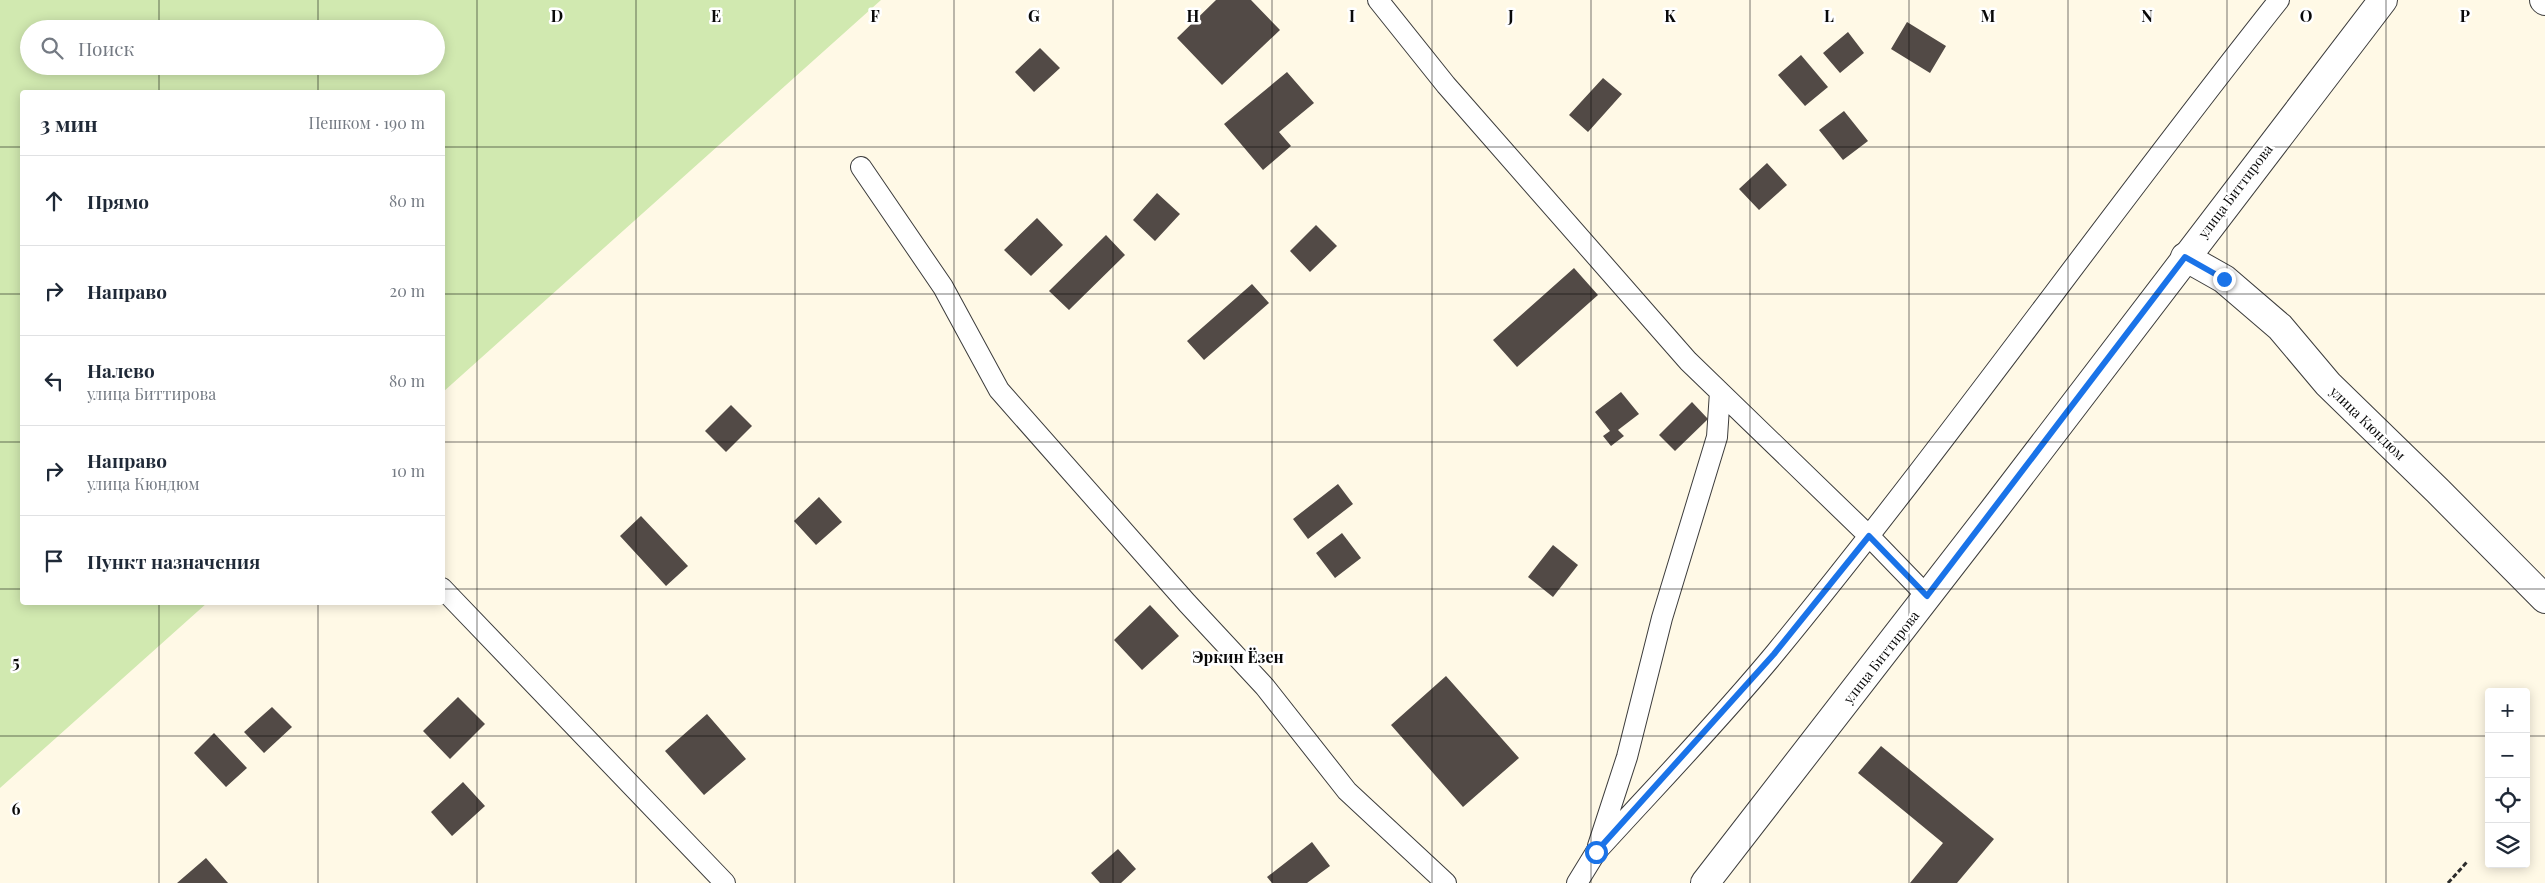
<!DOCTYPE html>
<html lang="ru">
<meta charset="utf-8">
<style>
:root{--surface:#fff;--page:#f6f6f7;--text:#1f2937;--muted:#747a83;--line:#e0e1e3}
body{margin:0;font-family:"Playfair Display",serif;background:var(--page);color:var(--text)}
.controls{position:absolute;right:15px;bottom:15px;display:grid;overflow:hidden;border-radius:5px;box-shadow:0 2px 12px #0003}
.controls button{width:45px;height:45px;display:grid;place-items:center;padding:0;border:0;border-bottom:1px solid var(--line);background:var(--surface);color:var(--text);font:25px sans-serif}
.stop{position:absolute;width:15px;height:15px;margin:-11px;border:4px solid #1a73e8;border-radius:50%;background:#fff}
.stop.end{background:#1a73e8;border-color:#fff;box-shadow:0 1px 5px #0008}
.list{margin:0;padding:0;list-style:none}
h2{display:flex;justify-content:space-between;align-items:center;height:65px;margin:0;padding:0 20px;font-size:21px}
h2 small{font-size:16px;font-weight:400;color:var(--muted)}
.list li{display:grid;grid-template-columns:32px 1fr auto;gap:15px;align-items:center;box-sizing:border-box;height:90px;padding:0 20px;border-top:1px solid var(--line)}
.list b{display:block;font-size:19px;white-space:nowrap}
.list p{margin:0;font-size:16px;white-space:nowrap;color:var(--muted)}
.list em{font-size:16px;font-style:normal;color:var(--muted)}
.icon{flex:none;width:28px;height:28px;fill:none;stroke:currentColor;stroke-width:2;stroke-linecap:round;stroke-linejoin:round}
.map{position:relative;flex:none;width:2545px;height:883px;overflow:hidden}
.search{position:absolute;background:var(--surface);box-shadow:0 2px 12px #0003;left:20px;top:20px;width:425px;height:55px;display:flex;align-items:center;gap:12px;box-sizing:border-box;padding:0 18px;border-radius:28px;color:var(--muted);font-size:19px}
.panel{position:absolute;background:var(--surface);box-shadow:0 2px 12px #0003;left:20px;top:90px;width:425px;height:515px;border-radius:5px}
.map>svg:first-child{display:block}
</style>
<div class="map">
<svg width="2545" height="883" viewBox="0 0 2545 883">
<rect width="100%" height="100%" fill="#fff9e6"/>
<path fill="#d1e9b0" fill-rule="evenodd" d="M0 0H881L443 392 442 92H22V602L207 603 0 788ZM29 29H436V66H29Z"/>
<path fill="#524a46" d="M1216 0H1251L1280 30 1222 85 1177 38Z
M1907 22 1946 46 1930 73 1891 49Z
M1848 32 1864 53 1840 73 1823 53Z
M1040 48 1060 68 1034 92 1015 72Z
M1801 55 1828 87 1805 106 1778 75Z
M1287 72 1314 103 1279 132 1291 146 1263 170 1224 124Z
M1603 78 1622 94 1588 132 1569 115Z
M1844 111 1868 141 1843 160 1819 130Z
M1767 163 1787 185 1759 210 1739 189Z
M1157 193 1180 214 1155 241 1133 220Z
M1037 218 1063 245 1031 276 1004 250Z
M1316 225 1337 246 1310 272 1290 251Z
M1106 235 1125 255 1069 310 1049 291Z
M1574 268 1598 295 1517 367 1493 340Z
M1252 284 1269 303 1204 360 1187 341Z
M1621 392 1639 414 1618 430 1624 436 1611 446 1603 436 1610 431 1595 412Z
M1692 402 1708 419 1675 451 1659 435Z
M731 405 752 426 726 452 705 431Z
M1338 484 1353 504 1308 539 1293 519Z
M819 497 842 522 816 545 794 521Z
M641 516 688 566 666 586 620 536Z
M1342 533 1361 558 1335 578 1316 553Z
M1553 545 1578 565 1553 597 1528 577Z
M1150 605 1179 636 1142 670 1114 640Z
M1446 676 1519 758 1463 807 1391 725Z
M458 697 485 724 450 759 423 731Z
M272 707 292 727 264 753 244 732Z
M707 714 746 759 704 795 665 751Z
M214 733 247 768 226 787 194 753Z
M1881 746 1994 839 1957 883H1910L1943 843 1858 773Z
M463 782 485 806 452 836 431 812Z
M1312 842 1330 866 1307 883H1272L1267 877Z
M1118 849 1136 869 1121 883H1100L1091 873Z
M206 858 228 883H177Z"/>
<g fill="none" stroke-linecap="round" stroke-linejoin="round">
<defs>
<path id="service" d="M1378 0 1446 85 1688 361 1869 536 1927 596
M861 167 943 287 999 390 1187 603 1265 687 1347 791 1446 883
M442 588 725 883
M1598 846 1627 757 1662 618 1717 437 1720 392
M1577 883 1596 852C1656 786 1719 721 1776 652 1950 440 2108 215 2279 0"/>
<path id="minor" d="M2544 0 2545 1
M2185 257 2224 279 2280 327 2328 384 2438 491 2545 599"/>
<path id="tertiary" d="M1705 883 1993 511 2383 0"/>
</defs>
<use href="#service" stroke="#3c3c3c" stroke-width="22"/>
<use href="#minor" stroke="#3c3c3c" stroke-width="30"/>
<use href="#tertiary" stroke="#3c3c3c" stroke-width="30"/>
<path stroke="#2b2b2b" stroke-width="3" stroke-dasharray="5 2.5" stroke-linecap="butt" d="M2448 883 2467 862"/>
<use href="#service" stroke="#fff" stroke-width="20"/>
<use href="#minor" stroke="#fff" stroke-width="28"/>
<use href="#tertiary" stroke="#fff" stroke-width="28"/>
</g>
<g fill="none" stroke-linecap="round" stroke-linejoin="round">
<path stroke="#1a73e8" stroke-width="6" d="M1596 852 1774 654 1869 536 1927 596 2185 257 2224 279"/>
</g>
<path fill="none" stroke="#090909" stroke-width="1" stroke-opacity="0.55" d="M159 0V29M318 0V29M477 0V883M636 0V883M795 0V883M954 0V883M1113 0V883M1272 0V883M1432 0V883M1591 0V883M1750 0V883M1909 0V883M2068 0V883M2227 0V883M2386 0V883M159 66V92M318 66V92M0 147H22M442 147H2545M0 294H22M442 294H2545M0 442H22M442 442H2545M0 589H22M442 589H2545M159 602V883M318 602V883M0 736H2489M2526 736H2545"/>
<g text-anchor="middle" dominant-baseline="central" stroke-width="5" stroke-linejoin="round" paint-order="stroke">
<g font-size="14" fill="#090909" stroke="#fff">
<text transform="translate(2235 191) rotate(-53)">улица Биттирова</text>
<text transform="translate(2368 423) rotate(44)">улица Кюндюм</text>
<text transform="translate(1881 657) rotate(-52)">улица Биттирова</text>
</g>
<g font-size="16" font-weight="bold" fill="#090909" stroke="#fff">
<text x="1238" y="656">Эркин Ёзен</text>
</g>
</g>
<g font-size="16" text-anchor="middle" font-weight="bold" fill="#090909" stroke="#fff" stroke-width="5" stroke-linejoin="round" paint-order="stroke">
<text x="557" y="22">D</text>
<text x="716" y="22">E</text>
<text x="875" y="22">F</text>
<text x="1034" y="22">G</text>
<text x="1193" y="22">H</text>
<text x="1352" y="22">I</text>
<text x="1511" y="22">J</text>
<text x="1670" y="22">K</text>
<text x="1829" y="22">L</text>
<text x="1988" y="22">M</text>
<text x="2147" y="22">N</text>
<text x="2306" y="22">O</text>
<text x="2465" y="22">P</text>
<text x="16" y="668">5</text>
<text x="16" y="815">6</text>
</g>
</svg>
<div class="controls">
<button>+</button>
<button>−</button>
<button><svg class="icon" aria-label="locate" viewBox="0 0 24 24"><circle cx="12" cy="12" r="6"/><path d="M12 2v4M12 18v4M2 12h4M18 12h4"/></svg></button>
<button><svg class="icon" aria-label="layers" viewBox="0 0 24 24"><path d="M12 4l9 5-9 5-9-5zM3 14l9 5 9-5"/></svg></button>
</div>
<div class="stop" style="left:1596px;top:852px"></div>
<div class="stop end" style="left:2224px;top:279px"></div>
<div class="search"><svg class="icon" aria-label="search" viewBox="0 0 24 24"><circle cx="10" cy="10" r="6"/><path d="M15 15l6 6"/></svg>Поиск</div>
<section class="panel">
<h2>3 мин<small>Пешком · 190 m</small></h2>
<ul class="list">
<li><svg class="icon" aria-label="ahead" viewBox="0 0 24 24"><path d="M12 20V5M6 11l6-6 6 6"/></svg><div><b>Прямо</b></div><em>80 m</em></li>
<li><svg class="icon" aria-label="right" viewBox="0 0 24 24"><path d="M7 20v-9h11M14 6l5 5-5 5"/></svg><div><b>Направо</b></div><em>20 m</em></li>
<li><svg class="icon" aria-label="left" viewBox="0 0 24 24"><path d="M17 20v-9H6M10 6l-5 5 5 5"/></svg><div><b>Налево</b><p>улица Биттирова</p></div><em>80 m</em></li>
<li><svg class="icon" aria-label="right" viewBox="0 0 24 24"><path d="M7 20v-9h11M14 6l5 5-5 5"/></svg><div><b>Направо</b><p>улица Кюндюм</p></div><em>10 m</em></li>
<li><svg class="icon" aria-label="arrive" viewBox="0 0 24 24"><path d="M6 21V4h12l-3 4 3 4H6"/></svg><div><b>Пункт назначения</b></div></li>
</ul>
</section>
</div>
